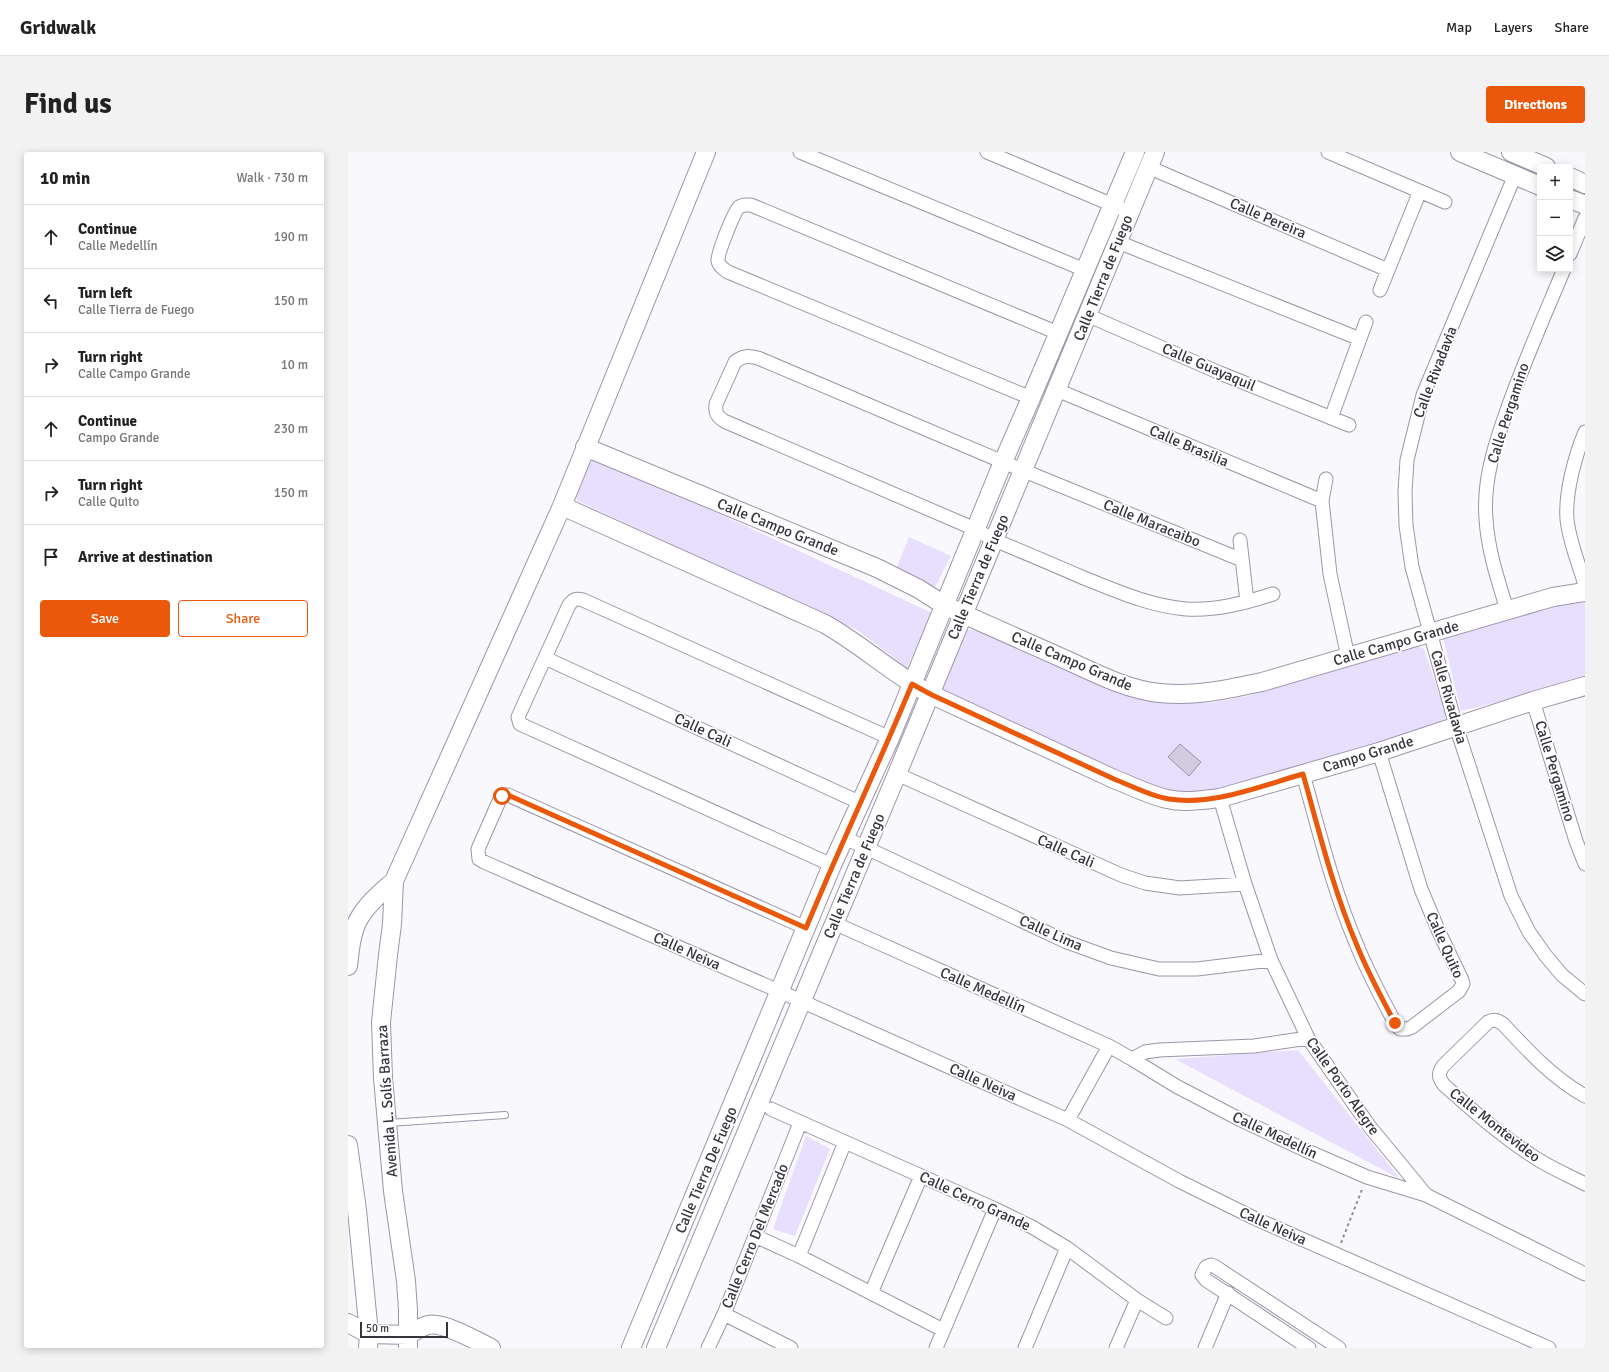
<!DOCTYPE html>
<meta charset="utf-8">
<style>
:root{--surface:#fff;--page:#f2f2f2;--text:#222;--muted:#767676;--line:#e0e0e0;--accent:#ea580c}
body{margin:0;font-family:Signika,sans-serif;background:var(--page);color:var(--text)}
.controls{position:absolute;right:12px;top:12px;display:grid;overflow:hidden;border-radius:4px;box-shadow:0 2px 10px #0003}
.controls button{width:36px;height:36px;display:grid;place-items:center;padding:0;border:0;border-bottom:1px solid var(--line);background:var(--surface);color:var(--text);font:20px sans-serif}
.scale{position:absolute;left:12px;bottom:10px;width:88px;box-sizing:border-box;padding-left:4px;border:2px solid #36343c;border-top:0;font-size:11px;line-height:14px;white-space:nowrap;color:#36343c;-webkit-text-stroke:3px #fff;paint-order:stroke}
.stop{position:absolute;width:12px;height:12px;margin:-9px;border:3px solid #ea580c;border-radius:50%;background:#fff}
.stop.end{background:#ea580c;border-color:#fff;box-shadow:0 1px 4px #0008}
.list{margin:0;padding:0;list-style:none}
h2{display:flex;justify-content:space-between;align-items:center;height:52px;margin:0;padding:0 16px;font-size:17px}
h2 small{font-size:13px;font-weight:400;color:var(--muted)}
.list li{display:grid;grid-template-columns:26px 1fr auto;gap:12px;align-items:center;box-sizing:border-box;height:64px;padding:0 16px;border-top:1px solid var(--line)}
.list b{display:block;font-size:15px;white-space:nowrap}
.list p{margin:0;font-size:13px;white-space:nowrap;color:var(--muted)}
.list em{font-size:13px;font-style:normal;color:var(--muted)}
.actions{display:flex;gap:8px;padding:12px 16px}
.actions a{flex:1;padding:9px 0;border:1px solid var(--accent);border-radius:4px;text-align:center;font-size:14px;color:var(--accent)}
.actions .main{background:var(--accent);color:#fff}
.icon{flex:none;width:22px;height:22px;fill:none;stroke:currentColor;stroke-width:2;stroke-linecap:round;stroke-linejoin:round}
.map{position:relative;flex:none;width:1237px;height:1196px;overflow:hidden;border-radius:4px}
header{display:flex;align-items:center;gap:24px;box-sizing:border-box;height:56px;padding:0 20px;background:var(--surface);border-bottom:1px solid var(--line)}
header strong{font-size:19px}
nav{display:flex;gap:22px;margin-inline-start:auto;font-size:14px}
.intro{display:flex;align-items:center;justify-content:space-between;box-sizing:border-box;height:96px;padding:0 24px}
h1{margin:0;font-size:28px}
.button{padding:10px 18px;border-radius:4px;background:var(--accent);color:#fff;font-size:14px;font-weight:700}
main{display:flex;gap:24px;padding:0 24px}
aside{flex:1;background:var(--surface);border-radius:4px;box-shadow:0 2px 10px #0003}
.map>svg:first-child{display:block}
</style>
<header>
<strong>Gridwalk</strong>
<nav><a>Map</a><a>Layers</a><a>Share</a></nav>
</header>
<div class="intro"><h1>Find us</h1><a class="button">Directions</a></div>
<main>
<aside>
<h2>10 min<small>Walk · 730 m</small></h2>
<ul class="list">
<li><svg class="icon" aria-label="ahead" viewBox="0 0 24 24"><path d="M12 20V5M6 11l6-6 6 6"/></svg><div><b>Continue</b><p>Calle Medellín</p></div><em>190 m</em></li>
<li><svg class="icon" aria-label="left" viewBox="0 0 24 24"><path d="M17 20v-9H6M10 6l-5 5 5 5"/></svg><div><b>Turn left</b><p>Calle Tierra de Fuego</p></div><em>150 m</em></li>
<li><svg class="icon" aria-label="right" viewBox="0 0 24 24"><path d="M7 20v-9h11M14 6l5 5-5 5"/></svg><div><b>Turn right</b><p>Calle Campo Grande</p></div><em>10 m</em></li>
<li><svg class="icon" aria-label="ahead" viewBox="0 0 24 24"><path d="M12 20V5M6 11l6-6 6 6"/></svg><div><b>Continue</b><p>Campo Grande</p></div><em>230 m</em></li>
<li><svg class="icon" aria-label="right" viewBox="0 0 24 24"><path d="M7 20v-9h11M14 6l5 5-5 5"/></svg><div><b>Turn right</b><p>Calle Quito</p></div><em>150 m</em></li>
<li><svg class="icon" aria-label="arrive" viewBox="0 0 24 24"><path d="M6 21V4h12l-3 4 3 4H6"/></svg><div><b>Arrive at destination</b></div></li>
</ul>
<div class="actions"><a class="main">Save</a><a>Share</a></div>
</aside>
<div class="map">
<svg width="1237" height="1196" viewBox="0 0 1237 1196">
<rect width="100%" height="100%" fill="#f9f8fc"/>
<path fill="#e8defe" d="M249 305 584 461 559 516 511 479 230 349 227 343 243 307Z
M561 385 603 404 586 437 549 415Z
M1237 449V529L1113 559 1095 486 1207 453Z
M616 477 629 479 797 548 863 551 904 543 1069 494 1076 497 1097 560V571L873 639 851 642 819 639 596 541 593 536Z
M950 898 1052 1027 827 907Z
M458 984 482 997 447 1084 425 1077Z"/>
<path fill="#d2cbe0" stroke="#9a93a7" d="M832 592 853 610 841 624 820 605Z"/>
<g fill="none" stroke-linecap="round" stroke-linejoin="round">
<defs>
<path id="lane" d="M41 971 157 963"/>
<path id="street" d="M452 0 737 118
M639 0 772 56
M980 0 1097 50
M800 15 1040 118
M1167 23 1075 243 1059 308 1057 340 1058 373 1064 415 1108 574 1163 744 1181 780 1198 804 1214 823 1237 842
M770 90 1012 187
M1222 102 1237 66
M1032 138 1072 39
M739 163 872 221 1001 273
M709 238 974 349
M683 246 380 120C376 117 371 115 370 109 369 102 386 60 391 55 395 52 399 53 403 53L710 181
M983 266 1018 170
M1237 280C1227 304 1217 341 1219 367 1221 389 1231 412 1237 433
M978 327 974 349 982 422 1000 505
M892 388 899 450
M894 408 674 318 410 206C401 204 395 203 387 210L368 252C367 261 369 264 376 269L627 377 646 388C676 400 706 413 736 426 769 439 802 454 838 457 867 459 897 451 925 442
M1159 458C1150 428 1140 399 1138 367 1135 330 1146 295 1158 261 1175 212 1196 165 1216 117
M197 506 513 651
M1185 549 1228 689 1237 712
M549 622 773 723 797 731 832 736 897 732
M955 622C971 679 985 737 1008 791 1019 819 1033 845 1047 871L1052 877H1059L1064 875 1111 839 1115 832 1114 828 1091 780 1073 737 1031 600
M872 646 897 732 923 808 960 886 1022 975 1078 1043 1237 1122
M497 686 719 790 763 806 811 817H849L923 808
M484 713 172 572 170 565 221 453C226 447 228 446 235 448L542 586
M486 771 761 894 784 907 828 934 893 968 957 998 1019 1025 1078 1043
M458 776 160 643H156L152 647 130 697 131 707 136 710 433 840 720 968 831 1029 906 1066 1201 1196
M784 907 797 900 811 898 906 894 960 886
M1237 944C1205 926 1180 899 1155 872 1149 868 1146 867 1140 870L1095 914C1090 922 1090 925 1096 933 1123 957 1150 981 1180 1001 1198 1014 1218 1022 1237 1032
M423 957 647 1057 684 1075 719 1096 789 1148 818 1166
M720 968 761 894
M407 1084 451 1104 595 1178
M451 1104 497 990
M523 1141 573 1024
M376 1162 443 1196
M360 1196 376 1162 452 971
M588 1196 647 1057
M677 1196 719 1096
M768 1196 789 1148
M857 1196 880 1141
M961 1196 858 1128 854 1123 858 1115 863 1113 866 1114 991 1196"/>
<path id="secondary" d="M1112 0 1192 34
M1163 0 1198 15
M1222 25 1237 32
M1222 47 1237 53
M237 295 529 416 571 437 596 453 615 462C651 478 687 494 723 510 751 523 781 538 812 541 847 545 881 537 914 530L1205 445 1237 440
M214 354 477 472C514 493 545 522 582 542L766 627C784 634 801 643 819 647 836 651 855 648 872 646L1031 600 1185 549 1237 534
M46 729 44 772 40 803 33 870 35 926 45 1039 58 1129 60 1158V1196
M0 814C2 798 3 779 12 765 20 751 34 740 46 729L214 354 358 0
M0 993 9 1058 21 1182 20 1196
M0 1171 21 1182 61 1183
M61 1183C67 1179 72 1175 80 1173 94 1169 129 1189 143 1196
M283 1196 484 713 542 586 655 310 683 246 787 0
M308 1196 549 622 807 0"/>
</defs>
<use href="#lane" stroke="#9c95a9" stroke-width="8"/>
<use href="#street" stroke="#9c95a9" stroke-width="15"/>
<use href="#secondary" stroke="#9c95a9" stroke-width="20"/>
<path stroke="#918f95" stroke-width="2" stroke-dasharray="3 3" stroke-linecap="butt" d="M993 1091 1015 1035"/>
<use href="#lane" stroke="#fff" stroke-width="6"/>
<use href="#street" stroke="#fff" stroke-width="13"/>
<use href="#secondary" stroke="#fff" stroke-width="18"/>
</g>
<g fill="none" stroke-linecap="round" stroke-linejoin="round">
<path stroke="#ea580c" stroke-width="5" d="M154 644 160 643 458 776C492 694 530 614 564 532L582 542 766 627C784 634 802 644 821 647 866 654 912 634 955 622 971 679 985 737 1008 791 1019 819 1033 845 1047 871"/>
</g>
<g text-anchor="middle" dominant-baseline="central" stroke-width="3.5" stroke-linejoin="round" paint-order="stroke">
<g font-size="15" fill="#36343c" stroke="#fff">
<text transform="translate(920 66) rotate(23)">Calle Pereira</text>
<text transform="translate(755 126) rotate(-68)">Calle Tierra de Fuego</text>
<text transform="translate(861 215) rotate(23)">Calle Guayaquil</text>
<text transform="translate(1087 220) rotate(-69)">Calle Rivadavia</text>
<text transform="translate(1160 261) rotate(-72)">Calle Pergamino</text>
<text transform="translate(841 294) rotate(23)">Calle Brasilia</text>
<text transform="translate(804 371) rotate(22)">Calle Maracaibo</text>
<text transform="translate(430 375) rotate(22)">Calle Campo Grande</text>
<text transform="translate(630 425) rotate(-67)">Calle Tierra de Fuego</text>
<text transform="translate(1048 491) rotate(-16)">Calle Campo Grande</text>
<text transform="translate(724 509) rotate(23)">Calle Campo Grande</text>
<text transform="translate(1101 545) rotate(74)">Calle Rivadavia</text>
<text transform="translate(355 578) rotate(25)">Calle Cali</text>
<text transform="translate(1020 602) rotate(-17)">Campo Grande</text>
<text transform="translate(1207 619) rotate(73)">Calle Pergamino</text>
<text transform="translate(718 699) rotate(24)">Calle Cali</text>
<text transform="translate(506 724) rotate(-67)">Calle Tierra de Fuego</text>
<text transform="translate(703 781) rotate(24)">Calle Lima</text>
<text transform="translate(1097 793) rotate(66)">Calle Quito</text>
<text transform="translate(339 799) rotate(24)">Calle Neiva</text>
<text transform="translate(635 838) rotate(24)">Calle Medellín</text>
<text transform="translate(635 930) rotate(24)">Calle Neiva</text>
<text transform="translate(995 934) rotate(55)">Calle Porto Alegre</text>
<text transform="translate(39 949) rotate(-94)">Avenida L. Solís Barraza</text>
<text transform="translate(1147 973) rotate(38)">Calle Montevideo</text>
<text transform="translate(927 983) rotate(25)">Calle Medellín</text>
<text transform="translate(358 1018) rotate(-67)">Calle Tierra De Fuego</text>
<text transform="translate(627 1049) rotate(25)">Calle Cerro Grande</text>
<text transform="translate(925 1074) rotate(24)">Calle Neiva</text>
<text transform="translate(407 1084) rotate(-68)">Calle Cerro Del Mercado</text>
</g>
</g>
</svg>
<div class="controls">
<button>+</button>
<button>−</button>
<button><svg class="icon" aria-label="layers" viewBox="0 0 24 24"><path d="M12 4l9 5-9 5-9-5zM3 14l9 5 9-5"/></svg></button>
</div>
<div class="scale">50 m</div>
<div class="stop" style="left:154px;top:644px"></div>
<div class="stop end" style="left:1047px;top:871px"></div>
</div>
</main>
